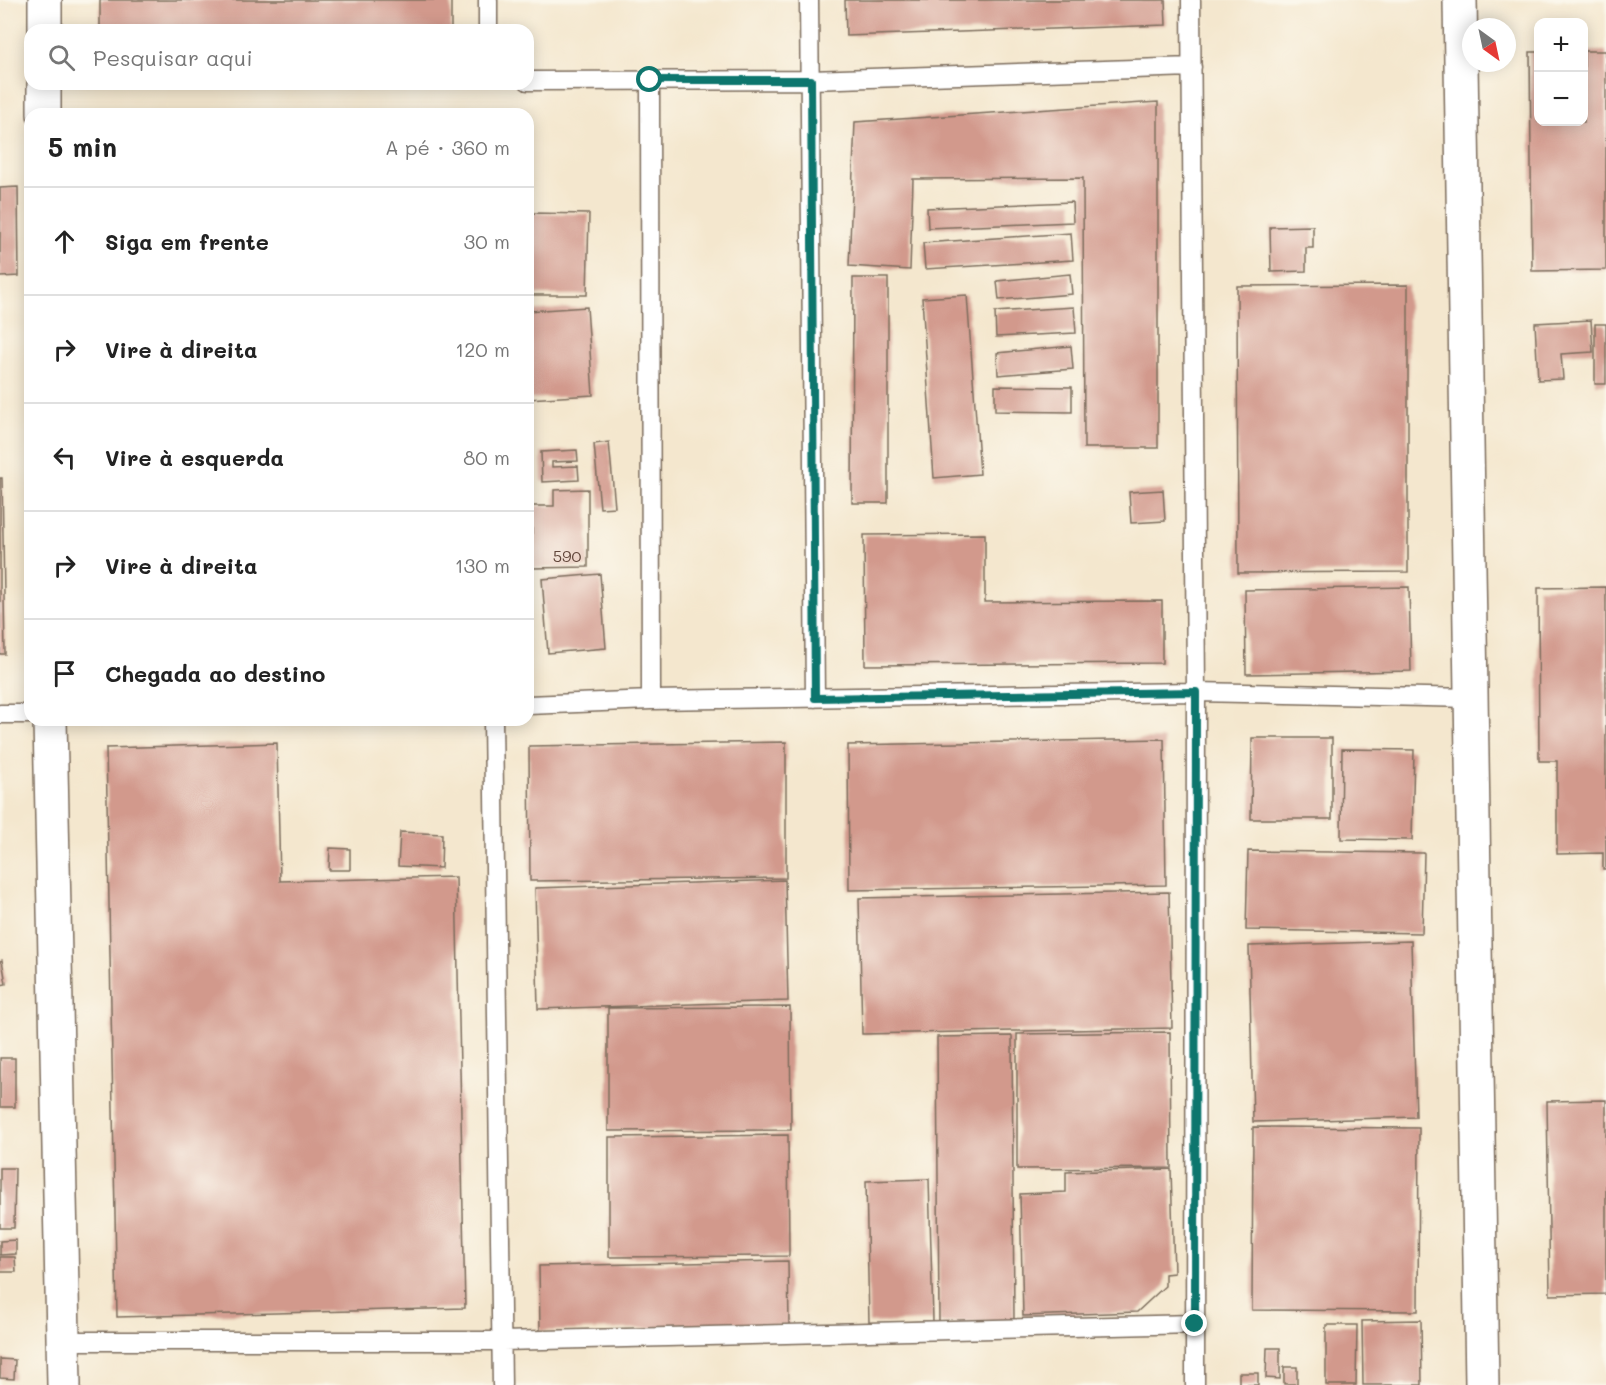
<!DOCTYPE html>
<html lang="pt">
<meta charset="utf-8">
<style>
:root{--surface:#fff;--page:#f2f2f2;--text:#222;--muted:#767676;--line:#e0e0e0}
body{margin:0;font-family:Mali,sans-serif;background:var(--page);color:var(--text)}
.controls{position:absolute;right:18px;top:18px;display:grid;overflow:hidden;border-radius:12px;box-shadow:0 3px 15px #0003}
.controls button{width:54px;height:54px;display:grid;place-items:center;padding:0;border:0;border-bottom:2px solid var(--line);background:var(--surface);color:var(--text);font:30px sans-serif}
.compass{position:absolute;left:1462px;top:18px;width:54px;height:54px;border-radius:50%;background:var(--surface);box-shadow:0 3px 15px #0003;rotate:147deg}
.stop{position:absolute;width:18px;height:18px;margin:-14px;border:4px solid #0f766e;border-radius:50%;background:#fff}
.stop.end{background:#0f766e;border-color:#fff;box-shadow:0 2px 6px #0008}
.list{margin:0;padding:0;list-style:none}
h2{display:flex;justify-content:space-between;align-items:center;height:78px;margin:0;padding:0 24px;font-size:26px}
h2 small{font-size:20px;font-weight:400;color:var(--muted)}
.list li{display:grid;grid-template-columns:39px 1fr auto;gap:18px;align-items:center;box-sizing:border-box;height:108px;padding:0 24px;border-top:2px solid var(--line)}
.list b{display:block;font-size:22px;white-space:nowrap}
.list em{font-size:20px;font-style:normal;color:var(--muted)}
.icon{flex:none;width:33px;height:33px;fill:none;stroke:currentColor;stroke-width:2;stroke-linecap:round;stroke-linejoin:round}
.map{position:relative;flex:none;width:1606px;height:1385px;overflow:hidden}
.search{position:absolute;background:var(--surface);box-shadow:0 3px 15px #0003;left:24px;top:24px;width:510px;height:66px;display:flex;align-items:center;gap:15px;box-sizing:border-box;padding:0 21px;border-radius:18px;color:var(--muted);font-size:22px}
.panel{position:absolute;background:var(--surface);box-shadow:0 3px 15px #0003;left:24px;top:108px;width:510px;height:618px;border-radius:18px}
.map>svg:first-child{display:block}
</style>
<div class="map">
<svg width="1606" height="1385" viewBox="0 0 1606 1385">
<rect width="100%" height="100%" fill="#fbf7ec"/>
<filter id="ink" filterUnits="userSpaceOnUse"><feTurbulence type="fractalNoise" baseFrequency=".0167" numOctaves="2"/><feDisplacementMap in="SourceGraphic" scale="12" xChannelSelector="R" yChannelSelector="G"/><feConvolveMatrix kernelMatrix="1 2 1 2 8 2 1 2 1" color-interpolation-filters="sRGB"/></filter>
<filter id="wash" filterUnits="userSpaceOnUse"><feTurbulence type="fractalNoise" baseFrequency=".008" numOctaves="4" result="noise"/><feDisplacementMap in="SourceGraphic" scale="24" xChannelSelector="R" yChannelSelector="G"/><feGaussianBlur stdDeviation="1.35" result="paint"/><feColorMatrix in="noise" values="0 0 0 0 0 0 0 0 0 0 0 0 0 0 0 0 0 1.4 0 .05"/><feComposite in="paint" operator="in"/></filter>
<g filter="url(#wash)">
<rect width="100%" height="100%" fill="#f4e7ce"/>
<g id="blocks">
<path fill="#d2998c" d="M100 0H451V30H100Z
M845 0H1165L1166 25 846 36Z
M1584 51H1606V270L1532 271 1530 52H1538V122H1584Z
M1158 102V448H1084L1083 178 913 179 910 270 849 266 855 122Z
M18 187 19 276 0 277V188Z
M1072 202 1073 222 928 228 927 208Z
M530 213 589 214 587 295H528Z
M1313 226V248H1306V271L1271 272 1270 227Z
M1071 233 1073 260 925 269 923 243Z
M1070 274 1072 294 999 300 997 281Z
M853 278H888V503H852Z
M1408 285V572L1238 573 1237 286Z
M967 295 980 474 934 478 922 298Z
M587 307 593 395 528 399V311Z
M1074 307 1076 333 996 337 995 312Z
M1591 320 1593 352 1561 354 1563 379 1538 380 1535 323Z
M1595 324H1606V384H1595Z
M1071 346 1073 369 998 375 997 353Z
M995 386 1072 387V412L995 411Z
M609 442 615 507 600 508 594 444Z
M577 450 578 461 552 462V467L578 466 579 480 542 482 541 452Z
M0 478H2L5 654H0Z
M588 489V567L532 568V506H554V490Z
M1163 490 1165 521 1131 523 1129 492Z
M985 534V602L1162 601V663L865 665 864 535Z
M600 574 606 648 548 653 542 579Z
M1409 587 1411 671 1246 674 1245 590Z
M1606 587V869H1603V853L1557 854V761H1539L1538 588Z
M1252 738H1332V819H1251Z
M1164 739 1166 885 849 890 848 745Z
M786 742V878L530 881 529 746Z
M277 743 280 881 456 877 465 1308 117 1317 106 748Z
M1342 749 1414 750 1412 840 1341 839Z
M400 832 442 834 441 868 398 866Z
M330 848 350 849V870H329Z
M1248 851 1424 853 1422 933 1246 930Z
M785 880 788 1001 538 1009 535 888Z
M1169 892 1172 1028 862 1034 859 898Z
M1411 941 1416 1117 1253 1122 1249 946Z
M2 960 6 984 0 985V961Z
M790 1007 791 1130 608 1131V1008Z
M1170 1032 1171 1168 1017 1169V1034Z
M1012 1036 1014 1322 939 1323 937 1037Z
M0 1058H15V1107H0Z
M1606 1100V1294L1550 1295 1547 1101Z
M1253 1127 1419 1128 1418 1311 1252 1310Z
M788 1135 789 1256 609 1257V1137Z
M0 1168H15L14 1228H0Z
M1171 1169 1174 1273 1165 1274V1286L1137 1312 1023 1316 1020 1194 1066 1192V1172Z
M929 1179 933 1321 869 1323 866 1181Z
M16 1240V1254L0 1255V1241Z
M0 1257H15L16 1272H0Z
M788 1261 789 1325 540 1331 539 1266Z
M1421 1320 1422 1385H1363L1362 1321Z
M1326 1325H1357L1356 1385H1326Z
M1267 1348H1280V1379L1266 1378Z
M0 1359 15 1360 14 1379 0 1378Z
M1284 1367H1297V1384H1284Z
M1239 1373H1258V1385H1239Z"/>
</g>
</g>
<g filter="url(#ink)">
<use href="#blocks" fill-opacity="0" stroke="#7c6c5c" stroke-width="1.5"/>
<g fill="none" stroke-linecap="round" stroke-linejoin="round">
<defs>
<path id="service" d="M488 0V30
M809 0 815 698
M1191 0 1196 692 1195 1385
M650 80 651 700
M528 81 811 80 1192 67
M528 705 651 700 1196 692 1472 698
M0 714H30
M493 720 502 1385
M63 1341H502L1195 1324"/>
<path id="minor" d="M1460 0 1482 1385
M45 30V0
M44 84V114
M50 720 64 1385"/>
</defs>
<use href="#service" stroke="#7c6c5c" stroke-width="21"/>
<use href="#minor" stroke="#7c6c5c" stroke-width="36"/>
<use href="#service" stroke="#fff" stroke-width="18"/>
<use href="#minor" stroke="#fff" stroke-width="33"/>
</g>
</g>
<g fill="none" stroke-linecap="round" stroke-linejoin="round" filter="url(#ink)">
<path stroke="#0f766e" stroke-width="8" d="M650 80H811L815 698 1196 692 1195 1324"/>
</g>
<g text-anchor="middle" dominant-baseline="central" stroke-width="5" stroke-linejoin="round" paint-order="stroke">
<g font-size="16" fill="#61463a">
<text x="567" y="555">590</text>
</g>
</g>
</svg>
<div class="controls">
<button>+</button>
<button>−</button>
</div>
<svg class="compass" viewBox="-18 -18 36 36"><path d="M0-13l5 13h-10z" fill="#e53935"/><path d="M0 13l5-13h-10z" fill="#767676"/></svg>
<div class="stop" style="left:650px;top:80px"></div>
<div class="stop end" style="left:1195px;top:1324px"></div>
<div class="search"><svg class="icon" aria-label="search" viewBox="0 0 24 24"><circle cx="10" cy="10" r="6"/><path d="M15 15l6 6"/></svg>Pesquisar aqui</div>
<section class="panel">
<h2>5 min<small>A pé · 360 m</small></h2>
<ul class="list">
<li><svg class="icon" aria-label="ahead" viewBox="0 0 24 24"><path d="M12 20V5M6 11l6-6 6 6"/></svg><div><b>Siga em frente</b></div><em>30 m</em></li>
<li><svg class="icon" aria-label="right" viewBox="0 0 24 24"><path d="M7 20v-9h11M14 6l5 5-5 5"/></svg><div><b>Vire à direita</b></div><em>120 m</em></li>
<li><svg class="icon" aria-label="left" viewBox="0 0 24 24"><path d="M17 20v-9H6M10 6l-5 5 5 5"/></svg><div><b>Vire à esquerda</b></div><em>80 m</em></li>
<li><svg class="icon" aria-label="right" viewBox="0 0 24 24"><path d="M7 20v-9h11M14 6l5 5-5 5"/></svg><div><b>Vire à direita</b></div><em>130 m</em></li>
<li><svg class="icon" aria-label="arrive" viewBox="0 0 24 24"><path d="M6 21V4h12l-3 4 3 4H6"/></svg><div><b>Chegada ao destino</b></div></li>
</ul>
</section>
</div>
